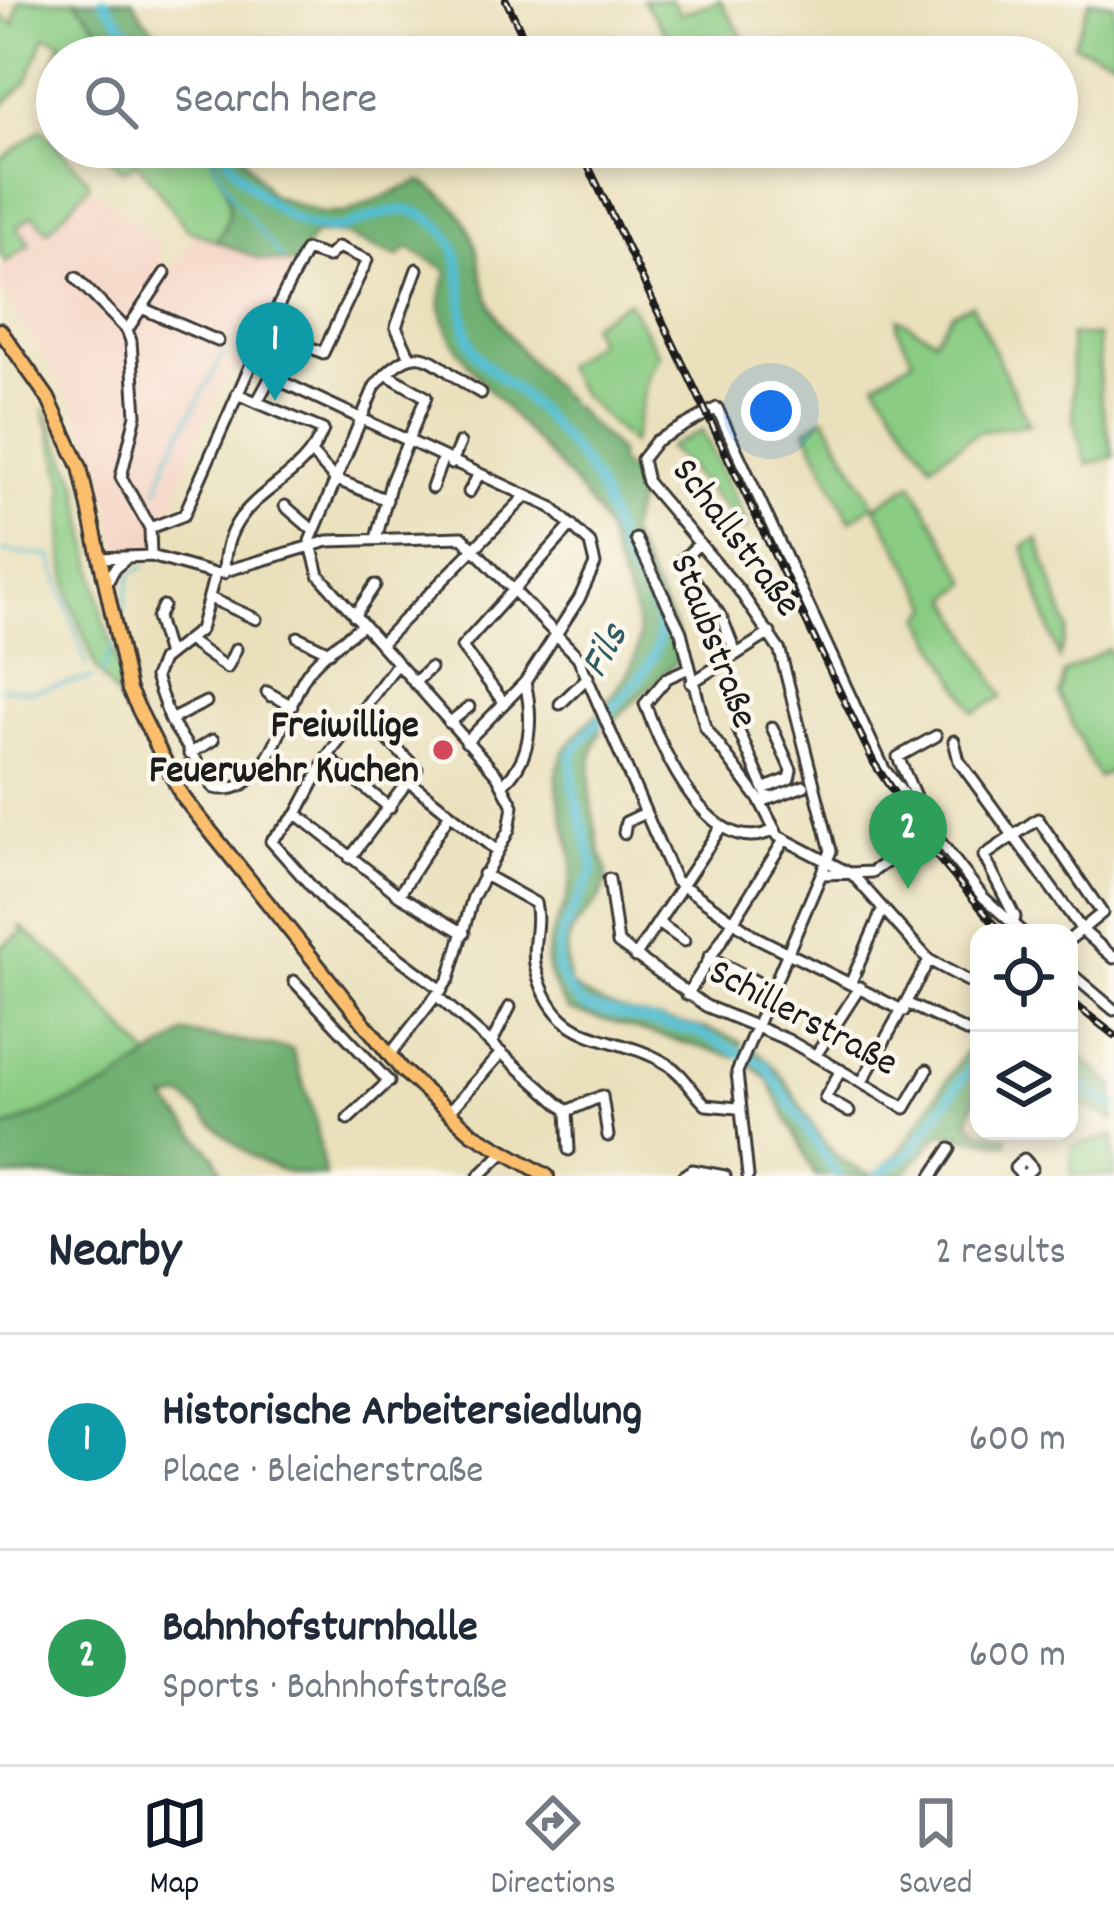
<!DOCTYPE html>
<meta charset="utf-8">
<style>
:root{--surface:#fff;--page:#f6f6f7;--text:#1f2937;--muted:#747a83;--line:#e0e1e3;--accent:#111827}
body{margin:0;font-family:Dekko,sans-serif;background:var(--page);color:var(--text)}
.controls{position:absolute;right:36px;bottom:36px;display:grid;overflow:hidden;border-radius:24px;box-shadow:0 6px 18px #0003}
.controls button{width:108px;height:108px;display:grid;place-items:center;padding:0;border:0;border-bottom:3px solid var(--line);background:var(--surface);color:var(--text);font:60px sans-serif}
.you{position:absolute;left:771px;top:411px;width:42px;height:42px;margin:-30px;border:9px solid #fff;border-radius:50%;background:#1a73e8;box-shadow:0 0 0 18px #1a73e833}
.badge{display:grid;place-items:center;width:78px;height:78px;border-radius:50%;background:var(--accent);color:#fff;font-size:39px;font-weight:700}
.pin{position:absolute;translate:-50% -99px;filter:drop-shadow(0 3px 6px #0008)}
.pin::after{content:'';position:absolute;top:63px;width:42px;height:36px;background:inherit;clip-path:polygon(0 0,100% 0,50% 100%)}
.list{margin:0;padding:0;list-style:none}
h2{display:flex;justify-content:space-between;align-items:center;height:156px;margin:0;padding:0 48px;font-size:51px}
h2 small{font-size:39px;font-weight:400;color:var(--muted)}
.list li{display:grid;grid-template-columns:78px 1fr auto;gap:36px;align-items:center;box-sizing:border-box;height:216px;padding:0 48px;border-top:3px solid var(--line)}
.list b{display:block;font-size:45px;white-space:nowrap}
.list p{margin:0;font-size:39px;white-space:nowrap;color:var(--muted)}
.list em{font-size:39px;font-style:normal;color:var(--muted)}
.icon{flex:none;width:66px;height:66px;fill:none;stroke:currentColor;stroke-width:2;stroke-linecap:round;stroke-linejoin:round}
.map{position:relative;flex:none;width:1114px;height:1176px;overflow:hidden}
.search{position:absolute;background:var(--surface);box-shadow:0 6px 18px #0003;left:36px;right:36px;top:36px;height:132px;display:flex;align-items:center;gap:30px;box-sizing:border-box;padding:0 42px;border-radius:66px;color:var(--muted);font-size:45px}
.sheet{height:588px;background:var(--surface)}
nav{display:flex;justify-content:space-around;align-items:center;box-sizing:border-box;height:168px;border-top:3px solid var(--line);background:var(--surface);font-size:33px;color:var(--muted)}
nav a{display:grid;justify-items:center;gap:6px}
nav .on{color:var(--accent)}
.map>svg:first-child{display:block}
</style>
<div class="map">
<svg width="1114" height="1176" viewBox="0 0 1114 1176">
<rect width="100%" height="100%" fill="#fbf7ec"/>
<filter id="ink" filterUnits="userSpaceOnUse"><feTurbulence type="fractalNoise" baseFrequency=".00833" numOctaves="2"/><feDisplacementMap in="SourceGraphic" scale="24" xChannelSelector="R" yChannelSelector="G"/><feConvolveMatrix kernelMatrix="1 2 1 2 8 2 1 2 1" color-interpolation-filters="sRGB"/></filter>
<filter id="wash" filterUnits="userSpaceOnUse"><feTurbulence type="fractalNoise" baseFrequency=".004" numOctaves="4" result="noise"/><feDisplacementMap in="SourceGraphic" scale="48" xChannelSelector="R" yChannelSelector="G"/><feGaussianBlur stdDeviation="2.7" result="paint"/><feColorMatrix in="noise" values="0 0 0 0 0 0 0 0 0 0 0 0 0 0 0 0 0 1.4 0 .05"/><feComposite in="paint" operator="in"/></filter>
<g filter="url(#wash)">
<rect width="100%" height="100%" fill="#eae0bc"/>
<path fill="#f5d2c2" d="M88 186 159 244 162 263 171 269 197 233 259 259 295 264 244 376 231 371 198 436 158 547 118 548 107 494 76 408 0 291V267L30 244 16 228 33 214 49 230Z"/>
<path fill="#8acc84" stroke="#537450" stroke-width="3" d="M19 0H75L102 30 75 57H57V104L44 91 61 42 45 36 27 82 0 108V21L2 16 14 24Z
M643 0H671L681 14 720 0 749 47 736 57H683Z
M1090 0 1114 4V59L1073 45Z
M42 129 89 181 88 187 48 231 33 215 17 227 30 244 6 263 0 254V160Z
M99 147H206C223 182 243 206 216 241L187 229 138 163 122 171Z
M628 301 659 355 649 373 632 444 581 394 563 366 597 341 590 324Z
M972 304 1029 424 978 432 931 464 876 382 913 359 897 328 898 318 934 339 952 313Z
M1070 335 1098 336 1100 396 1114 457 1087 465 1074 421Z
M44 408 78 483 103 619 139 729 96 668 71 601 63 554 64 484Z
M825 417 874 504 850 521 806 430Z
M702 431 747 524 746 531 668 447Z
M912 483 969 583 950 598 1003 697 974 712 922 618 932 607 875 507Z
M1038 539 1068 629 1059 658 1023 546Z
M1108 649 1114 660V769L1098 778 1059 695 1064 673Z
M19 925 63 962 150 1057 111 1085 0 1130V947L23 932Z
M1114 1136V1176H1071L1072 1146Z"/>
<path fill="#6fb072" stroke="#466647" stroke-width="3" d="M75 0H133L144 19 183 57H105L91 41 101 30Z
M206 147H236L271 195 320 213H345L421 181C498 225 464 271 504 328 536 374 579 412 618 451L619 463 642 484 628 533 677 632 682 657 613 721 606 703C655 643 641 629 615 562 611 551 610 538 604 527 574 466 445 366 441 307 440 296 445 281 447 270L408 248 398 257 342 234H315L295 264 259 259 216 241C243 206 223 182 206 147Z
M596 715 601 731C582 765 592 813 600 850 602 859 607 867 607 876 602 922 553 913 570 984 615 1024 689 1014 742 1043L735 1057 568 1010C518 938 573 932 572 861 571 832 552 796 558 768 563 745 580 731 596 715Z
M185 1033 292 1049 315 1117 325 1176C256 1176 232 1140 184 1097L166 1100 215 1156 223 1176H0V1130L111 1085Z
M1069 1045 1114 1086V1120L1069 1098Z
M754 1050C807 1085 807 1159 875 1175L902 1149 965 1052 979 1051V1090L969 1120 979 1131 1007 1137V1144L941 1133 903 1176H815L768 1079 748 1063Z"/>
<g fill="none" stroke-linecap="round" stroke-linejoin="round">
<path stroke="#53bdd0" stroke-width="3" d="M207 147 234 199 283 260
M158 489 168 457 224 353
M0 551 51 556 87 666
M121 622 131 573 144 567
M102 674 113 643
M0 687 32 691 92 678"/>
<path stroke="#53bdd0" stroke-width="10" d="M103 0 125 28 161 57
M221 147C242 183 296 239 344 227 373 219 401 199 430 219 479 252 449 307 475 352 485 368 508 382 522 395 545 416 565 439 583 463 611 500 608 528 627 563 639 584 663 612 659 637 651 686 596 714 572 754L573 787 594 868 560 939 557 968 567 989 585 1007 697 1032 765 1065 838 1176
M1069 1080 1114 1106
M877 1176 911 1152 979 1055"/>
</g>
</g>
<g filter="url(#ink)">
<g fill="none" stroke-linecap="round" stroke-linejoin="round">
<defs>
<path id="minor" d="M76 278 127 330 131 341 136 415 121 477 150 528 151 556
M144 309 218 341
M127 330 165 273
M257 351 280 360 257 402
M410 357 396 327 417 269
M272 377 551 507 590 543 595 564 579 599 525 682 466 742
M312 454 335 479 387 500
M451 464 460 443
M432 488 442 460
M469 492 478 476
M285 506 314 531
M150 528 184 515 267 328 323 353 367 260 338 247 328 257 306 250 267 328
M376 539 391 482 426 397 386 374
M636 539 681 632 705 727 760 801 778 836 853 875 929 960 979 987
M699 544 681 561 722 618 736 654
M99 558 151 556 215 574 328 541 462 537 578 657 675 880 756 937 904 1011
M224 573C224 490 298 493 323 430L237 394
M215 574 200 630 162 660 155 677 170 720 214 788C270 800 282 711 306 675 319 655 344 640 362 625
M106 585 115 568 128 557
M210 598 256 619
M163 606 157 618 168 655
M354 616 375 585
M298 637 329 652
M189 641 227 668 236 649
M380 644 526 496
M397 664 327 757 297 814 271 841 328 905 442 990
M689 668 667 678 645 704C661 748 710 863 774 830
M414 683 430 668
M691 683 770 633
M271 696 267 692 292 706
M504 703 462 647 572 525
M560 704 588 677
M170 720 206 702
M449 723 469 707
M738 729 768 798
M954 741 959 761 1082 930 1114 958
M189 754 213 740
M327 757 390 808
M411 783 496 850
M504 783C533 758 533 716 525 682
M765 788 789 779 791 770 772 727
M766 800 804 786
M921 810 898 757 936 736
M297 814 399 895 464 933
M624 833 626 822 645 813
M350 858 417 769 359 711
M483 874 535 903C541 925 530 947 536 969 557 1051 612 1030 667 1064 684 1074 692 1092 706 1105L737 1108
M824 874 872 872 932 831
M609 879 618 943 706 1006 788 1040 905 1108 927 1070
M399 895 449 815
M660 924 684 941
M1023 933 1013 924 1015 917 984 856 1038 819 1102 913 1069 940
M635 957 721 827
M709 957 772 990
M1069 972 1114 1010
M294 981 389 1082
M851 982 882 911
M687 995 783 842
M437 996 567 1111 569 1150
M908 1004 979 1037
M491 1044 510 1007
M816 1055 860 987
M389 1056 449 979 473 897 509 830 513 806 497 775 319 575 310 541 375 386C423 329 434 369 481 393
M841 1070 825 1098 849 1112
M862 1082 929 960
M567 1111 602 1096 608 1136
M448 1113 501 1053
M348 1119 389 1081
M479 1176 502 1154
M683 1176 692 1170 725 1176
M748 1176 737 1072 831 851 780 651 739 590 647 482 642 459 656 441 717 408 884 769 983 897 1013 924
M932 1176 950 1149
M1023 1176 1015 1168 1024 1159 1032 1168 1024 1176"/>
<path id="major" d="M0 330 48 398 80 467 129 690 182 796 401 1069 472 1133 547 1176"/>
</defs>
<use href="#minor" stroke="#3b3934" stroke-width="15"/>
<use href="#major" stroke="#3b3934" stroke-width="18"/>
<use href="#minor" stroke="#fff" stroke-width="9"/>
<use href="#major" stroke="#fabe6d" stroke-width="12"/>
<defs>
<path id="rail" d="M506 0 533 57
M579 147 874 763 933 852 1002 933
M1069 1000 1114 1035"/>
</defs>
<use href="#rail" stroke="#1c1c1c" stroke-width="8"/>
<use href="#rail" stroke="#fbf7ec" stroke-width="3" stroke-dasharray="9" stroke-linecap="butt"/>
</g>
</g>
<circle fill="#d1495b" stroke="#fbf7ec" stroke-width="4.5" cx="443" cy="750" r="12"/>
<g text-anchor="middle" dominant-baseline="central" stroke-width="9" stroke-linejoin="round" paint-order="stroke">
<g font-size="39" fill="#1c1c1c" stroke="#fbf7ec">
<text transform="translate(734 539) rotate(53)">Schallstraße</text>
<text transform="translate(711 642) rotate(69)">Staubstraße</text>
<text transform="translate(802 1020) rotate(28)">Schillerstraße</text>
</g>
<g font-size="39" font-weight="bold" fill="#1c1c1c" stroke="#fbf7ec" text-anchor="end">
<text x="419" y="728">Freiwillige<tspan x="419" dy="45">Feuerwehr Kuchen</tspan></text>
</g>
<g font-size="42" font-style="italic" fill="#325c64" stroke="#fbf7ec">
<text transform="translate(607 652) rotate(-61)">Fils</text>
</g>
</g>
</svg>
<div class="controls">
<button><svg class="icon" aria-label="locate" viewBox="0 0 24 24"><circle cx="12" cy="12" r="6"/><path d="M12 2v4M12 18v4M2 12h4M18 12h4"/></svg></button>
<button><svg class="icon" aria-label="layers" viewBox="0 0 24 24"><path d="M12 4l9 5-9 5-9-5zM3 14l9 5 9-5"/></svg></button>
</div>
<div class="you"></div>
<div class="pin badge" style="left:275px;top:401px;background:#0f9aa8">1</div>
<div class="pin badge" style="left:908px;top:889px;background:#2e9e5b">2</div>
<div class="search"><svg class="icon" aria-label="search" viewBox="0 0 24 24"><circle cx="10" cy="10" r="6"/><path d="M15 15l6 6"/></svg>Search here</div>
</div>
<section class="sheet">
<h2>Nearby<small>2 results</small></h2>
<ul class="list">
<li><span class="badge" style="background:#0f9aa8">1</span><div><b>Historische Arbeitersiedlung</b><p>Place · Bleicherstraße</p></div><em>600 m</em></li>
<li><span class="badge" style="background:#2e9e5b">2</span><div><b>Bahnhofsturnhalle</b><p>Sports · Bahnhofstraße</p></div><em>600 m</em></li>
</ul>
</section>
<nav>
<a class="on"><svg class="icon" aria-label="map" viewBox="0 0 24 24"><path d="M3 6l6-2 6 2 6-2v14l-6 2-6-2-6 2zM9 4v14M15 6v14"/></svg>Map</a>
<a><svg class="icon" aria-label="directions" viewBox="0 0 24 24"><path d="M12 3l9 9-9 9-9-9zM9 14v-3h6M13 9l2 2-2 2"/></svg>Directions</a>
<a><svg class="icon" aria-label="saved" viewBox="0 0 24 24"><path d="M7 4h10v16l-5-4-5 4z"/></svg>Saved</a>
</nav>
